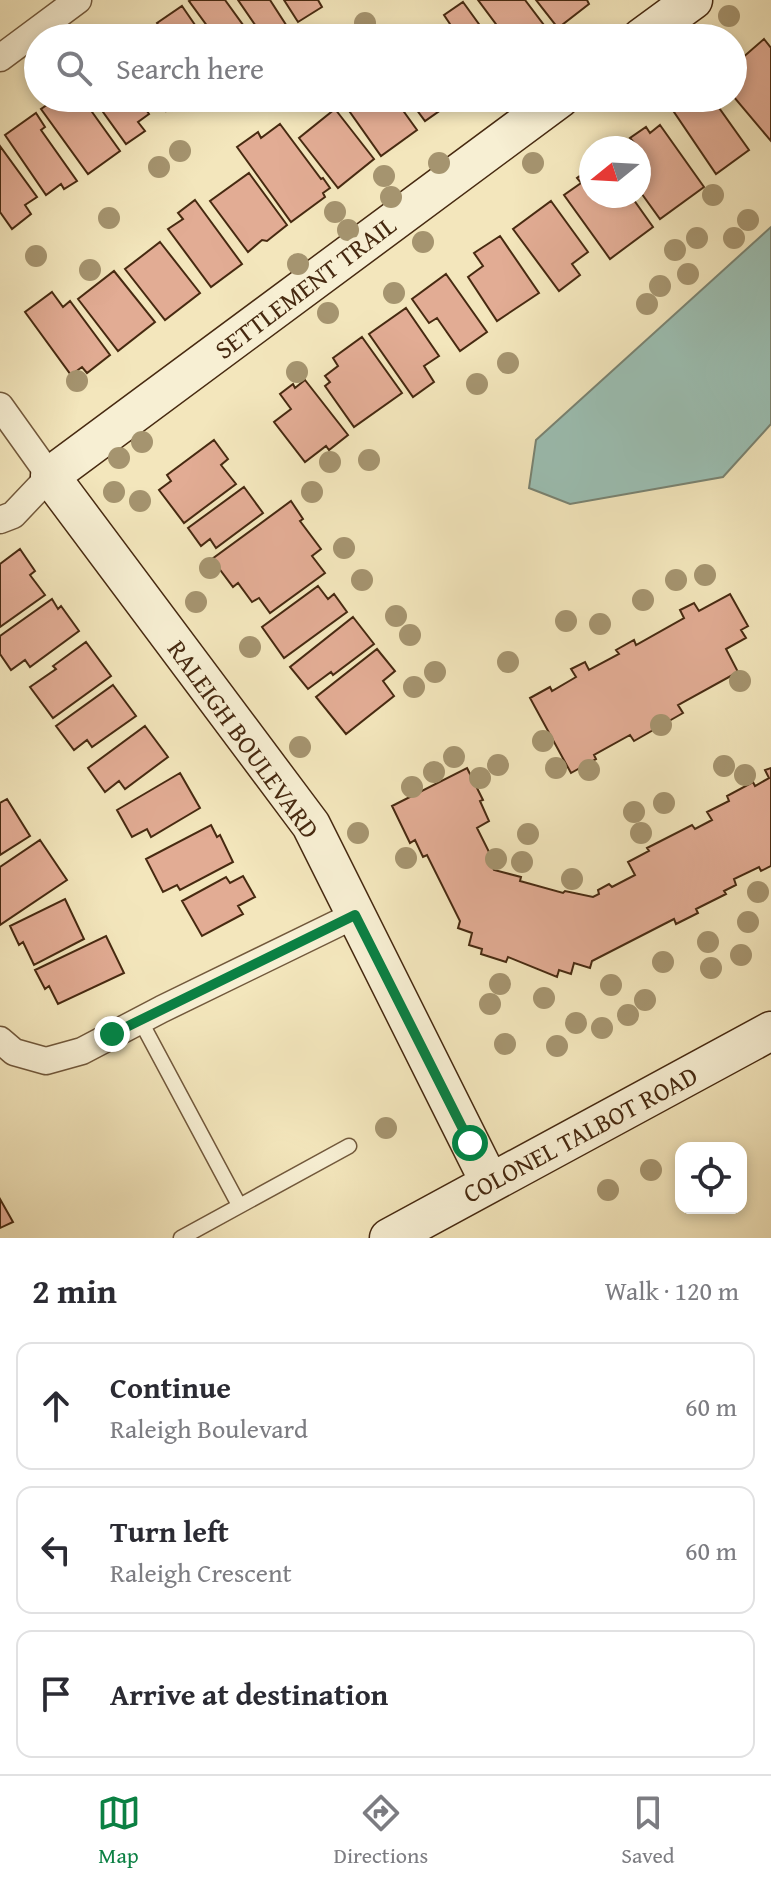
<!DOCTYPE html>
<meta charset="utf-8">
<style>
:root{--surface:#fff;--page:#f2f2f3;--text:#2b2b33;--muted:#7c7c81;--line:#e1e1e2;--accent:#0b8043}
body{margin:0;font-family:"Gentium Book Plus",serif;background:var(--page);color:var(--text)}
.controls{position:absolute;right:24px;bottom:24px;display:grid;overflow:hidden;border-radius:16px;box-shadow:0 4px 12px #0003}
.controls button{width:72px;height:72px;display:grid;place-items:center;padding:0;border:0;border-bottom:2px solid var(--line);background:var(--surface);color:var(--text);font:40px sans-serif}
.compass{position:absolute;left:579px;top:136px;width:72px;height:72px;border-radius:50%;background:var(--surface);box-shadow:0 4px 12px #0003;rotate:252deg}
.stop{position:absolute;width:24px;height:24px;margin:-18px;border:6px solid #0b8043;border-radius:50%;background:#fff}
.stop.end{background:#0b8043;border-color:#fff;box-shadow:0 2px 8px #0008}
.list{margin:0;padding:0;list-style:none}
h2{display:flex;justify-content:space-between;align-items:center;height:104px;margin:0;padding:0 32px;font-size:34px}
h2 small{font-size:26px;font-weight:400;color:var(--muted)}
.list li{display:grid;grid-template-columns:52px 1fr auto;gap:24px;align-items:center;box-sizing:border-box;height:128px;margin:0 16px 16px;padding:0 16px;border:2px solid var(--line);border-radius:16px}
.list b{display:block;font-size:30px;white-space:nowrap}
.list p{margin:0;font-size:26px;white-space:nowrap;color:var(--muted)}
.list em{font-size:26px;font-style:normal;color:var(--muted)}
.icon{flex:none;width:44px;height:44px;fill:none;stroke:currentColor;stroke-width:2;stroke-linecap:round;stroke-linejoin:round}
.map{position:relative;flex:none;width:771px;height:1238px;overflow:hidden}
.search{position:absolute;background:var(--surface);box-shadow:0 4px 12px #0003;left:24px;right:24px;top:24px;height:88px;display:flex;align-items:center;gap:20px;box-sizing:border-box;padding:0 28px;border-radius:44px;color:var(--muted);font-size:30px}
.sheet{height:536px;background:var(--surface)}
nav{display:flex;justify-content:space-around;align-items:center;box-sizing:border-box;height:112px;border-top:2px solid var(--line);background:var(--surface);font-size:22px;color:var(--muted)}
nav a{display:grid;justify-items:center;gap:4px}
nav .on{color:var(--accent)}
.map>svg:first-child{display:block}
</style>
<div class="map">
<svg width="771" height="1238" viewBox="0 0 771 1238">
<rect width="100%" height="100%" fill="#f3e6bc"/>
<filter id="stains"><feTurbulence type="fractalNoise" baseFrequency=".0025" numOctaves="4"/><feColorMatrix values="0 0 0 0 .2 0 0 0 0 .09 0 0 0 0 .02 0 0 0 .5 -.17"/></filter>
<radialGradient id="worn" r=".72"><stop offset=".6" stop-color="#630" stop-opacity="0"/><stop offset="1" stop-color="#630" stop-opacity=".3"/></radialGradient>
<path fill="#9bbfb3" stroke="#798372" stroke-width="2" d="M771 227V424L723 477 570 504 529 488 536 440Z"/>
<path fill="#e2ac94" stroke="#472a11" stroke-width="2" d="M191 0H225L251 36 247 38H216L189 1Z
M238 0H270L290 31 280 38H264Z
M284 0H318L322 7 298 22Z
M478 0H525L550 33 542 38H501L504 35Z
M536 0H587L589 4 558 28Z
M463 2 489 38H437L452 27 444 15Z
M182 6 204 38H167L157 23Z
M764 39 771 48V141L733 96V66Z
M57 98H82L120 151 88 174 41 109Z
M93 98H138L149 114 138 122 145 131 126 144Z
M156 98H183L166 111Z
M340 98H394L417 130 381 156Z
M408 98H458L425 121Z
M688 98H712L749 150 716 174 674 112 690 101Z
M335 109 374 159 338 188 299 138Z
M36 113 45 127 41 130 77 181 64 189 61 184 46 195 5 135Z
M280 124 321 179 323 178 330 188 323 193 325 197 291 222 237 147 258 132 261 138Z
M660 125 704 187 660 219 639 190V148H630L635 144 630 138 646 127 650 133Z
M0 146 37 197 25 205 31 214 12 229 0 212Z
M591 168V196H631L653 227 610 259 564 195 581 183 577 178Z
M249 173 287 225 267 241 262 240 248 252 210 201Z
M195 200 242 264 211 287 168 229 183 219 178 213Z
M551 201 588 252 572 264 580 275 559 291 513 229Z
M500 236 539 293 497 321 468 277 483 266 474 253Z
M160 242 200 293 165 320 125 269Z
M114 271 155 322 118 351 78 299Z
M446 274 487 332 460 351 437 318 429 323 412 299Z
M52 292 63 307 70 301 110 355 87 373 82 367 71 375 25 312Z
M406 308 439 356 424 366 434 382 413 397 369 334Z
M362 337 402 393 354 427 325 386 330 382 325 376 338 366 333 358Z
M305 380 348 435 329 450 326 446 305 462 274 422 291 409 280 394 293 384 295 388Z
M214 440 228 459 221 465 236 484 184 523 159 490 171 481 167 475Z
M244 487 263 513 216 548 210 539 201 546 188 528Z
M291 501 303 519 300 521 321 549 312 556 325 573 270 613 259 598 252 602 238 583 233 587 212 559Z
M20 549 35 571 30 575 45 595 0 627V564Z
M318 586 328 599 334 594 347 612 284 658 262 627Z
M730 594 748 626 741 630 746 638 726 649 738 672 678 705 683 713 634 741 630 735 594 755 596 759 571 773 530 698 550 687 552 691 576 677 571 669 585 662 589 670 619 654 616 650 634 640 636 645 684 618 680 610 694 603 699 611Z
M52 599 58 609 61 606 79 631 30 667 25 660 11 670 0 654V636Z
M353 617 374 644 333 675 331 672 308 689 290 667Z
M86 642 111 676 53 718 30 687 56 669 53 666Z
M377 649 395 671 383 681 394 696 346 734 316 697Z
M113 685 136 716 92 747 87 740 74 750 56 726Z
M145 726 168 757 125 789 119 781 105 792 88 768Z
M467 768 483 800 480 801 489 821 477 828 493 860 490 861 494 870 521 877 520 881 563 893 565 891 593 897 599 894 598 890 609 884 612 887 635 875 628 862 649 851 647 848 692 825 695 829 712 820 707 812 729 801 727 796 753 782 755 786 769 778 765 770 771 768V866L761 871 759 867 734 879 736 885 724 891 726 894 696 909 698 913 676 924 674 919 592 961 590 968 574 963 571 974 559 970 557 977 508 957 506 962 481 954 482 949 469 945 472 933 458 928 460 921 427 855 423 857 415 840 410 843 392 806Z
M180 773 200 808 151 837 147 829 132 837 117 810Z
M7 799 30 836 0 855V803Z
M211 825 217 837 220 835 233 862 180 890 177 885 163 892 146 859Z
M40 840 67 880 0 925V867Z
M243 876 255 897 238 906 243 914 202 936 182 901 226 877 230 883Z
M65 899 84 939 34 965 23 942 19 945 10 926Z
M106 936 124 973 58 1004 49 986 45 989 35 970Z
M0 1199 13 1222 0 1228Z"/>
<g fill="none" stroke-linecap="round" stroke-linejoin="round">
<defs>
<path id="lane" d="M140 1020 239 1205
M181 1238 349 1146"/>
<path id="street" d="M0 58 78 0
M0 406 50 476 13 515 0 520
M0 1040 14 1052 46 1061 82 1051 162 1009 355 915"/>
<path id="secondary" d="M641 38 693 0
M490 1183 311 825 50 476 560 98
M389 1238 771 1031"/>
</defs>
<use href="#lane" stroke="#72593c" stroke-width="17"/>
<use href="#street" stroke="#72593c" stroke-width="29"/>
<use href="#secondary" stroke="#472a11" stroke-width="41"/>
<use href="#lane" stroke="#f7efd3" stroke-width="14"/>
<use href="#street" stroke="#f7efd3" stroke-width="26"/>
<use href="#secondary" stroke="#f7efd3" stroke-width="38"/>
</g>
<g fill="#a5946f">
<circle cx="729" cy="16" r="11"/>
<circle cx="365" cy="23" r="11"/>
<circle cx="180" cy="151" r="11"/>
<circle cx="439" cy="163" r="11"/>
<circle cx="533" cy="163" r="11"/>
<circle cx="159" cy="167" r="11"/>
<circle cx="384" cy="176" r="11"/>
<circle cx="713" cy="195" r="11"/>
<circle cx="391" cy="197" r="11"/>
<circle cx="335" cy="212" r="11"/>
<circle cx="109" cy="218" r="11"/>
<circle cx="748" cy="220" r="11"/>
<circle cx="348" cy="230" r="11"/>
<circle cx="697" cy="238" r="11"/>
<circle cx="734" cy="238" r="11"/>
<circle cx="423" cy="242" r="11"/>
<circle cx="675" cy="250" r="11"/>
<circle cx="36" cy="256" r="11"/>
<circle cx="298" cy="264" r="11"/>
<circle cx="90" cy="270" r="11"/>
<circle cx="688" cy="274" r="11"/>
<circle cx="660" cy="286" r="11"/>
<circle cx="394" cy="293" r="11"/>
<circle cx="647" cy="304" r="11"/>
<circle cx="328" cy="313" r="11"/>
<circle cx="508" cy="363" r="11"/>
<circle cx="297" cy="372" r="11"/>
<circle cx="77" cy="381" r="11"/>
<circle cx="477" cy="384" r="11"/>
<circle cx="142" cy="442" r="11"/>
<circle cx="119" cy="458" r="11"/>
<circle cx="369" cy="460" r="11"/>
<circle cx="330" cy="462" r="11"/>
<circle cx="114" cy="492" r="11"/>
<circle cx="312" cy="492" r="11"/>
<circle cx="140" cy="501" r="11"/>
<circle cx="344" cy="548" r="11"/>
<circle cx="210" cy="568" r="11"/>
<circle cx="705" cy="575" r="11"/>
<circle cx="362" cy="580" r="11"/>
<circle cx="676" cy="580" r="11"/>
<circle cx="643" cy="600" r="11"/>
<circle cx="196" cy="602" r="11"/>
<circle cx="396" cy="616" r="11"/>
<circle cx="566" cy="621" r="11"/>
<circle cx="600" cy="624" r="11"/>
<circle cx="410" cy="635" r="11"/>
<circle cx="250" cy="647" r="11"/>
<circle cx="508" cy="662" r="11"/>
<circle cx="435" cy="672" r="11"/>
<circle cx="740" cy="681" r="11"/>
<circle cx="414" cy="687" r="11"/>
<circle cx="661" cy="725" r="11"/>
<circle cx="543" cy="741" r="11"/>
<circle cx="300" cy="747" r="11"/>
<circle cx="454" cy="757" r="11"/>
<circle cx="498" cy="765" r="11"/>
<circle cx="724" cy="766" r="11"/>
<circle cx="556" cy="768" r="11"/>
<circle cx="589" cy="770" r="11"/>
<circle cx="434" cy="772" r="11"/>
<circle cx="745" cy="775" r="11"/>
<circle cx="480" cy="778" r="11"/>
<circle cx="412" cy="787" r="11"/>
<circle cx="664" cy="803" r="11"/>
<circle cx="634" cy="812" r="11"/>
<circle cx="358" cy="833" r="11"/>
<circle cx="641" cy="833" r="11"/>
<circle cx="528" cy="834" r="11"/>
<circle cx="406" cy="858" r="11"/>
<circle cx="496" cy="859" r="11"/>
<circle cx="522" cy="862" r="11"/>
<circle cx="572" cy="879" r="11"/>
<circle cx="758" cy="892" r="11"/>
<circle cx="748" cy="922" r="11"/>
<circle cx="708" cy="942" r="11"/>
<circle cx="741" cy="955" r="11"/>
<circle cx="663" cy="962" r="11"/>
<circle cx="711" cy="968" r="11"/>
<circle cx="500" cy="984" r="11"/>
<circle cx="611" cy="985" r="11"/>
<circle cx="544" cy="998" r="11"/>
<circle cx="645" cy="1000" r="11"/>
<circle cx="490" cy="1004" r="11"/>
<circle cx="628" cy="1015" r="11"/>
<circle cx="576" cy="1023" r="11"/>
<circle cx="602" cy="1028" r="11"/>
<circle cx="505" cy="1044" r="11"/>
<circle cx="557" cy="1046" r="11"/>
<circle cx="386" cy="1128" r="11"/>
<circle cx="651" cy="1170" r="11"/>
<circle cx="608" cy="1190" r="11"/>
</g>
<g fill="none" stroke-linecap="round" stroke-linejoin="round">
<path stroke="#0b8043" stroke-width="10" d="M112 1034 355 915 470 1143"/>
</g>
<g text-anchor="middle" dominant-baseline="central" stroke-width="8" stroke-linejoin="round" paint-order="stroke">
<g font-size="26" fill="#472a11" stroke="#f7efd3">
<text transform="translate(305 287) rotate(-37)">SETTLEMENT TRAIL</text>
<text transform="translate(244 739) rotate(54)">RALEIGH BOULEVARD</text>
<text transform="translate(580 1134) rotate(-28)">COLONEL TALBOT ROAD</text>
</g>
</g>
<rect width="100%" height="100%" filter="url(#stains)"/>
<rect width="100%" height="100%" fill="url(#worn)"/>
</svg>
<div class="controls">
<button><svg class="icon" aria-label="locate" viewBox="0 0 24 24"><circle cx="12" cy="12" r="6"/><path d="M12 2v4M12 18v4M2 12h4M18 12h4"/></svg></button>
</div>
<svg class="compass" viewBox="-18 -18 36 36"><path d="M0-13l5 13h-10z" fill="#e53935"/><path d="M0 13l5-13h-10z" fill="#7c7c81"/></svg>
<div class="stop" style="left:470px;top:1143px"></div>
<div class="stop end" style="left:112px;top:1034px"></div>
<div class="search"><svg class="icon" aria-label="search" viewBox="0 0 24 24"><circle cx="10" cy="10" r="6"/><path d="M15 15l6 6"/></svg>Search here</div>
</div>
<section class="sheet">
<h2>2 min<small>Walk · 120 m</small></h2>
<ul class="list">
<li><svg class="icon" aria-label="ahead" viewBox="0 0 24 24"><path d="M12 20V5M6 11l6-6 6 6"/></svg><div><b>Continue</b><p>Raleigh Boulevard</p></div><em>60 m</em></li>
<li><svg class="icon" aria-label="left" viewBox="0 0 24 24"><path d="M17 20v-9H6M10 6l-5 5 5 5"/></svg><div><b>Turn left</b><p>Raleigh Crescent</p></div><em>60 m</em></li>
<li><svg class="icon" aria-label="arrive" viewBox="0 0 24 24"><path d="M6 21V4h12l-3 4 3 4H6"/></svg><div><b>Arrive at destination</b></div></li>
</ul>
</section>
<nav>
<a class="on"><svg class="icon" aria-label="map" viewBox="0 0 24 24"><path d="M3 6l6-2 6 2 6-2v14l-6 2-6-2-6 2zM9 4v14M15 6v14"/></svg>Map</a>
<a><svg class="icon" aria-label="directions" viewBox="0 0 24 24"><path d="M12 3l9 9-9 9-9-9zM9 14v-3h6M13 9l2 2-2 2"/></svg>Directions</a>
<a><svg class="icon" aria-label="saved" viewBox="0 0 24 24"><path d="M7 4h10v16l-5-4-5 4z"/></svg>Saved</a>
</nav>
